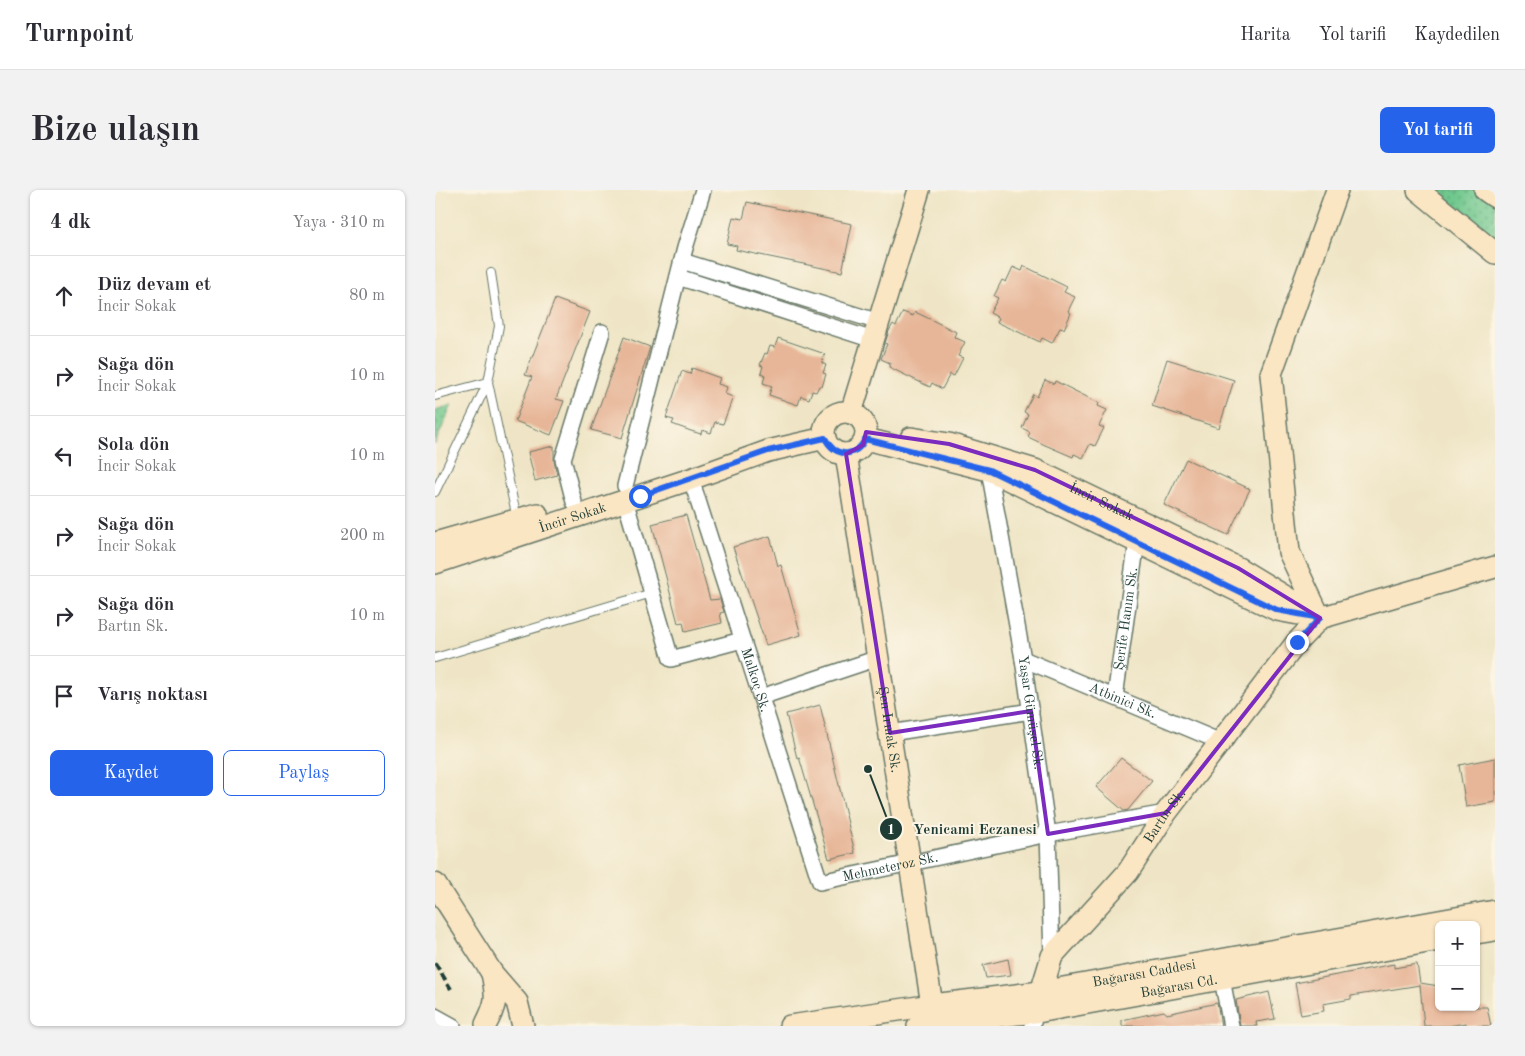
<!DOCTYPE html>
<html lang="tr">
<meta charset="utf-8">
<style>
:root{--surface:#fff;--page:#f2f2f3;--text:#2b2b33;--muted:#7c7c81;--line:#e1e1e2;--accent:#2563eb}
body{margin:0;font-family:"Old Standard TT",serif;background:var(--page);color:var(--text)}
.controls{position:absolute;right:15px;bottom:15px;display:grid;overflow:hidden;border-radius:8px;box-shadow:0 1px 4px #0004}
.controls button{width:45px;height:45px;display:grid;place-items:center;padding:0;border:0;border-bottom:1px solid var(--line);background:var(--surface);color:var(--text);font:25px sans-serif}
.stop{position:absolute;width:15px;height:15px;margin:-11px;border:4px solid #2563eb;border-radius:50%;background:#fff}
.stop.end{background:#2563eb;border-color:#fff;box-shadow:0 1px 5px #0008}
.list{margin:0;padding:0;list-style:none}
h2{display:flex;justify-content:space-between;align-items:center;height:65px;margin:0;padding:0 20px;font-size:21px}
h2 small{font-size:16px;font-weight:400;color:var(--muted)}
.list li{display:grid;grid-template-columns:32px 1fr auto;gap:15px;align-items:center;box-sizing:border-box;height:80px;padding:0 20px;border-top:1px solid var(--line)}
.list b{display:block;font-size:19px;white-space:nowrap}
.list p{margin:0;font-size:16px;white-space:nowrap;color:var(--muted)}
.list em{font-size:16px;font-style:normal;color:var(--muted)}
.actions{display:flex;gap:10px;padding:15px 20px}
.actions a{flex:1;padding:11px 0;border:1px solid var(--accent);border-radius:8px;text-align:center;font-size:18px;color:var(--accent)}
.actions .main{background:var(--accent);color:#fff}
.icon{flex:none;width:28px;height:28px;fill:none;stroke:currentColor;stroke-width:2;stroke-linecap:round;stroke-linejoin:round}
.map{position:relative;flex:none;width:1060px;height:836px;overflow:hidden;border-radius:8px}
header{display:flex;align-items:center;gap:30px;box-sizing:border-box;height:70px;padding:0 25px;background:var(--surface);border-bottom:1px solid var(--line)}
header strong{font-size:24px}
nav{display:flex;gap:28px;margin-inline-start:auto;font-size:18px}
.intro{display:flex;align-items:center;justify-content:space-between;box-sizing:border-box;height:120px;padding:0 30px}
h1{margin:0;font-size:35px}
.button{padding:12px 22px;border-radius:8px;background:var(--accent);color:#fff;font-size:18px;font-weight:700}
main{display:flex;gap:30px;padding:0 30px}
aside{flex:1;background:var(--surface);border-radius:8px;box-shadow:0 1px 4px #0004}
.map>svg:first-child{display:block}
</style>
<header>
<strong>Turnpoint</strong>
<nav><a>Harita</a><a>Yol tarifi</a><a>Kaydedilen</a></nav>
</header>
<div class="intro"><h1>Bize ulaşın</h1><a class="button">Yol tarifi</a></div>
<main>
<aside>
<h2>4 dk<small>Yaya · 310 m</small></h2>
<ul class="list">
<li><svg class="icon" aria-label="ahead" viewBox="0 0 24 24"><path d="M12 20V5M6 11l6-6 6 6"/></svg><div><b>Düz devam et</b><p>İncir Sokak</p></div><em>80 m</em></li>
<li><svg class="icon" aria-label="right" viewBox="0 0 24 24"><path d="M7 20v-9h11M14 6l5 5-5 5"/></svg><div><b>Sağa dön</b><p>İncir Sokak</p></div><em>10 m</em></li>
<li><svg class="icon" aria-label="left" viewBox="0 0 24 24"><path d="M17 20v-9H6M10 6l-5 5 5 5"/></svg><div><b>Sola dön</b><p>İncir Sokak</p></div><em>10 m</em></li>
<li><svg class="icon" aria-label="right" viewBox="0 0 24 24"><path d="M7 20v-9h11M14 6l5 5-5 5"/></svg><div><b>Sağa dön</b><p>İncir Sokak</p></div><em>200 m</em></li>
<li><svg class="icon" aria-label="right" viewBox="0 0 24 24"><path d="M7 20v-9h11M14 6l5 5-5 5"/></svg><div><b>Sağa dön</b><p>Bartın Sk.</p></div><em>10 m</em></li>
<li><svg class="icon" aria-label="arrive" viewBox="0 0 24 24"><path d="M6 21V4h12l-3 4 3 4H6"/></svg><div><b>Varış noktası</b></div></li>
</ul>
<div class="actions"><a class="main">Kaydet</a><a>Paylaş</a></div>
</aside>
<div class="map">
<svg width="1060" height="836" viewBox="0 0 1060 836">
<defs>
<pattern id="grass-dots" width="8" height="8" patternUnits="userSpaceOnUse" patternTransform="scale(1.25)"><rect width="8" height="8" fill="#6fc88e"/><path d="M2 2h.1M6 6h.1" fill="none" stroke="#5ba475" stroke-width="1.8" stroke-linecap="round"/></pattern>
</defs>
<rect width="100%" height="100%" fill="#fcf5e5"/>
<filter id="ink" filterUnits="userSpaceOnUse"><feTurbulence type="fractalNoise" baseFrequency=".02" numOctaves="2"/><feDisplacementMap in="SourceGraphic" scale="10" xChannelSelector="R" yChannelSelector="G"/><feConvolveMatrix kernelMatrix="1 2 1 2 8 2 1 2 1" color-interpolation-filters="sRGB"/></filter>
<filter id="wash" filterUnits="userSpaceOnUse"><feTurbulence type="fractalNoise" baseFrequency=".0096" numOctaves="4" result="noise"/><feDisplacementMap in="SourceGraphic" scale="20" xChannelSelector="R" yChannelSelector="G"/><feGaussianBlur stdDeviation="1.12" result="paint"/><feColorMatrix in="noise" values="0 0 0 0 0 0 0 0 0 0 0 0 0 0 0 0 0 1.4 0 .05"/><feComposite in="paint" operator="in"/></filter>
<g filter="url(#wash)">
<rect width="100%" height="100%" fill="#efe5c6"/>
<path fill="url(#grass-dots)" stroke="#478261" d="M983 0H1050L1060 7V63Z
M17 215 0 254V220Z"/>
<g id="blocks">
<path fill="#e7b698" d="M312 12 417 34 407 82 301 60 302 56 292 54 298 27 308 29Z
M589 76 632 97 629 102 640 107 633 121 636 123 629 139 625 138 617 153 607 148 605 152 590 145 562 132 564 128 555 123 563 108 559 106 567 90 571 92 578 77 587 81Z
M120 109 155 122 121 209 129 211 116 245 80 231 97 187 90 185Z
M468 122 478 126 480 122 495 129 521 142 519 147 530 152 523 166 528 168 519 186 515 184 507 199 497 193 495 197 468 184 454 177 455 173 446 169 452 154 450 153 454 141 458 134 461 136Z
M189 147 215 157 187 248 156 240Z
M343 148 390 164 387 173 391 175 388 183 391 184 387 197 384 196 381 202 377 201 374 209 366 206 363 215 334 205 337 196 328 193 330 185 326 183 328 176 325 175 330 163 332 164 335 156 340 157Z
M732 169 799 190 784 238 717 216Z
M257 178 285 188 283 194 292 197 290 204 298 207 288 234 280 232 276 243 267 240 266 244 256 241 237 234 239 230 231 228 247 181 255 184Z
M610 190 619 194 620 191 664 213 663 216 672 220 664 236 669 238 660 256 655 254 648 268 639 264 638 267 610 255 593 247 595 242 587 238 593 224 589 222 598 204 602 207Z
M119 256V271L122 285 100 291 93 262Z
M751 269 815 299 793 345 729 315Z
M251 325 275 410 285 409 289 422 285 423 287 433 250 442 248 432 243 433 217 334Z
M335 346 343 376 346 375 366 445 331 455 298 357Z
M385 515 420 663 394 669 364 567 362 568 351 524Z
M686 568 717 591 693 620 689 621 661 597Z
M1060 568V612L1031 617 1024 575Z
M573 769 576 785 551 788 548 775Z
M959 774V778L982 774 985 793 1004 796V817H1052L1056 836H1031V833L1013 836H989L985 795 916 806V809L888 814 889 821 866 825 860 793Z
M834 802 840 829 821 832 822 836H805L801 810Z
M782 813 786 836H687V830L729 821 732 824Z"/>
</g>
</g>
<g filter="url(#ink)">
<use href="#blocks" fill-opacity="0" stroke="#687867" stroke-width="1"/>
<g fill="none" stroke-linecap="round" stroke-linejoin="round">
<defs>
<path id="service" d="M0 206 53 192 82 329
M0 302 53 192 64 136 56 83
M0 468 217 403"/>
<g id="minor">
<path d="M247 71 444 132"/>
<path d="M243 87 438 150"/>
<path id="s1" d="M554 280 588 469 613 644 617 766"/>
<path id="s2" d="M256 289 385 692 613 644 731 623"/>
<path d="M190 296 250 58 268 0"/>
<path d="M190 310 236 469 307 450"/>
<path d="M139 312 128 269 167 142"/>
<path id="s3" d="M588 469 786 552"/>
<path d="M326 507 443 468"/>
<path id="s4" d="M680 507 702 351"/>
<path d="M455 543 596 521"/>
<path d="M787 789 796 836"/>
<path d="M0 826 18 836"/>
<path d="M597 836 603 813"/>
</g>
<g id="secondary">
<path d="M983 0 1060 63"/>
<path d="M1050 0 1060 7"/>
<circle cx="410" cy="243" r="21"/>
<path d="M416 223 484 0"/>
<path id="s5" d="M476 248 514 254 600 280 803 378 874 421"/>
<path d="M431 249 554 280 842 420 885 428 1060 377"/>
<path id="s6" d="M411 264 497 815"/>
<path d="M0 353 102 324"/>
<path id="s7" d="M0 373 256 289 333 261 390 248"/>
<path d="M885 428 854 362 836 184 902 0"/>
<path d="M0 694 57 783 82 812 88 836"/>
<path d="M1041 743 1060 740"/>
<path id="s8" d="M606 802 617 766 693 682 731 623 862 452 885 428"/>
<path d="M51 834C62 813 62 807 57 783"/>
<path id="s9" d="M355 836 497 815 606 802 1060 721"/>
<path id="s10" d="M483 836 608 821 1004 750"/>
</g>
</defs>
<use href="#service" stroke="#687867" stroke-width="10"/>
<use href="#minor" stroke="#687867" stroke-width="18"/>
<use href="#secondary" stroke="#687867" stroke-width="24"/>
<use href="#service" stroke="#fff" stroke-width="8"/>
<use href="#minor" stroke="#fff" stroke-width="15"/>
<use href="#secondary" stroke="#fbe6c4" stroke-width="21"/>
<path stroke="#1f3d34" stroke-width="4" stroke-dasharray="8 4" stroke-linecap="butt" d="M0 773 16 799"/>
</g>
</g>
<g fill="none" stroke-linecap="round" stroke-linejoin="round" filter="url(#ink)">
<path stroke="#2563eb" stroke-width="6" d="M205 306 333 261 390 248C399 267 421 269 430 249L554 280 842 420 885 428 862 452"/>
</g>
<path fill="none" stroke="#7b2cbf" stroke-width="4" stroke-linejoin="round" d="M431 242 514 254 600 280 803 378 885 428 731 623 613 644 596 521 455 543 411 264 428 255Z"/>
<g text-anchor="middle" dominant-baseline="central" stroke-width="4" stroke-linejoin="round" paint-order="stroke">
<g font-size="14" fill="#1f3d34" stroke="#fcf5e5">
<text stroke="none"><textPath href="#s5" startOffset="202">İncir Sokak</textPath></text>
<text stroke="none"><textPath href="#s7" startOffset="145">İncir Sokak</textPath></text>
<text stroke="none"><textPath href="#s4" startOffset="79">Şerife Hanım Sk.</textPath></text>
<text stroke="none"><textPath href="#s2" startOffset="211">Malkoç Sk.</textPath></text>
<text stroke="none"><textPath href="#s3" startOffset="108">Atbinici Sk.</textPath></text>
<text stroke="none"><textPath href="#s1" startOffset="246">Yaşar Gümüşel Sk.</textPath></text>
<text stroke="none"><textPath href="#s6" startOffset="279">Şen Irmak Sk.</textPath></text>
<text stroke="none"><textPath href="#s8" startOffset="218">Bartın Sk.</textPath></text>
<text stroke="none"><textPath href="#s2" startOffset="495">Mehmeteroz Sk.</textPath></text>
<text stroke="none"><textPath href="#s9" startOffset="358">Bağarası Caddesi</textPath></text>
<text stroke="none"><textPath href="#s10" startOffset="264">Bağarası Cd.</textPath></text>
</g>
</g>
<path fill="none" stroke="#1f3d34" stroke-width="2" d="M433 579L456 639"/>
<g fill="#1f3d34" stroke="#fcf5e5" stroke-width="2">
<circle cx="433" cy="579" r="5"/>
<circle cx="456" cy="639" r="12"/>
</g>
<g font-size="15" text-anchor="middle" font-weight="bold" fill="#fff">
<text x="456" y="644">1</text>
</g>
<g font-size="15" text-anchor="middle" font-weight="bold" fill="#1f3d34" stroke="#fcf5e5" stroke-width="4" stroke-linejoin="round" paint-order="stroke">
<text x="540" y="644">Yenicami Eczanesi</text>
</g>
</svg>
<div class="controls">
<button>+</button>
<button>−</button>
</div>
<div class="stop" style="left:205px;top:306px"></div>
<div class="stop end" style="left:862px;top:452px"></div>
</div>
</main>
